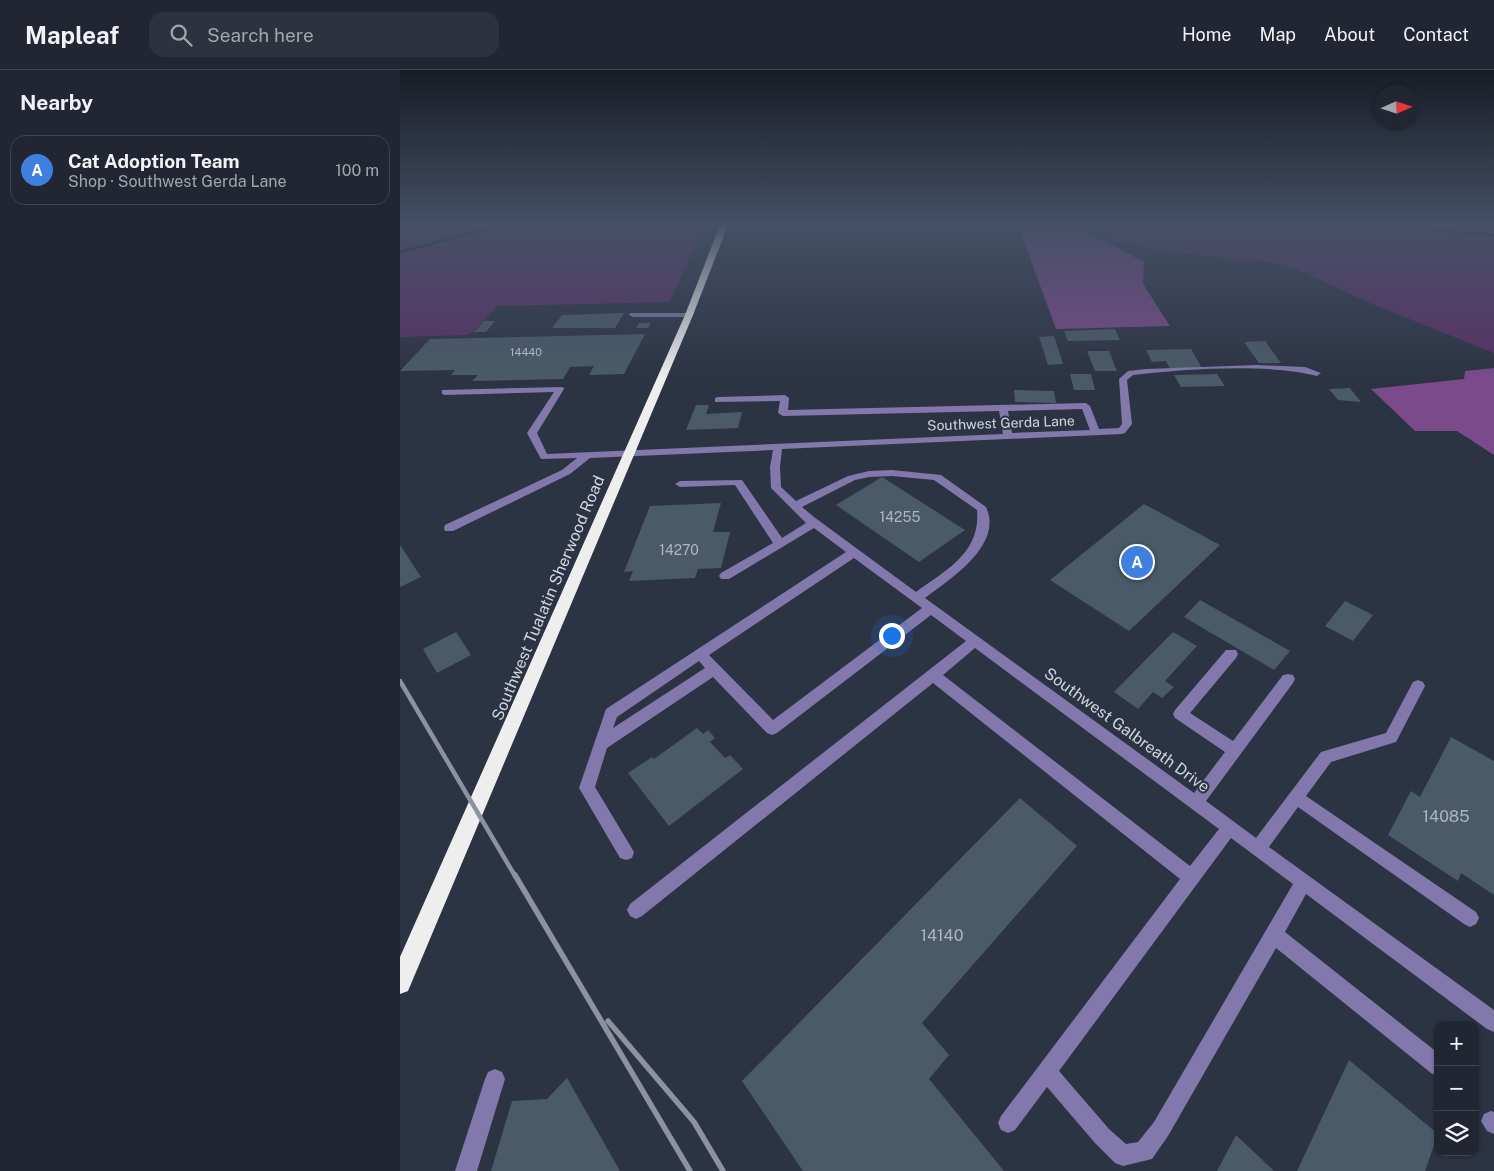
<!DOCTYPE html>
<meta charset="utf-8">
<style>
:root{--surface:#212632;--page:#2d323e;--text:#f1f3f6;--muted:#a2a5ac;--line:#3e434d;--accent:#d93025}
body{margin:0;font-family:"Public Sans",sans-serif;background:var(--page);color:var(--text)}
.controls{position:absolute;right:15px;bottom:15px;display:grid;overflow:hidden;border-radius:10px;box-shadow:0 1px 4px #0004}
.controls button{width:45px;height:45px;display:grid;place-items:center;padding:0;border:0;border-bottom:1px solid var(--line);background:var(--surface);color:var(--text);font:25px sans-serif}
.compass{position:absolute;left:974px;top:15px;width:45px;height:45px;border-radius:50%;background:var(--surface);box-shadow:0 1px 4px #0004;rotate:87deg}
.you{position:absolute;left:491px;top:565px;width:18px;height:18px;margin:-12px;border:4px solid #fff;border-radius:50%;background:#1a73e8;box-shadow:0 0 0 8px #1a73e833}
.badge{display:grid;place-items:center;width:32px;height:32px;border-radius:50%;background:var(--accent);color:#fff;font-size:16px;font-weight:700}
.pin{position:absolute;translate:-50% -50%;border:2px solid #fff;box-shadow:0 1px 5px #0006}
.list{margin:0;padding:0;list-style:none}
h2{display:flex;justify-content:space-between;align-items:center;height:65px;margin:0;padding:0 20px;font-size:21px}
h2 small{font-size:16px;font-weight:400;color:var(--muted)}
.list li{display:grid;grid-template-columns:32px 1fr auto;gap:15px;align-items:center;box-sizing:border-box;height:70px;margin:0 10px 10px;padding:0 10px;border:1px solid var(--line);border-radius:15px}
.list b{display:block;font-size:19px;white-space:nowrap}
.list p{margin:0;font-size:16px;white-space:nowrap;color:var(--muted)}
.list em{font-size:16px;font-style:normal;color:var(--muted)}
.icon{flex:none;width:28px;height:28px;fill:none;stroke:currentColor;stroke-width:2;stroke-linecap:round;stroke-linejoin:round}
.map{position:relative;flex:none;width:1094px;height:1101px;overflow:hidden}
header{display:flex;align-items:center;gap:30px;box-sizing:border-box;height:70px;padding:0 25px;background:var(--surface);border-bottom:1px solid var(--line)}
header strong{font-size:24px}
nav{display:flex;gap:28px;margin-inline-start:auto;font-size:18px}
.search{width:350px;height:45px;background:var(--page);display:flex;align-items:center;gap:12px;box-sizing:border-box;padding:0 18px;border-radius:15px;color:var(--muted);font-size:19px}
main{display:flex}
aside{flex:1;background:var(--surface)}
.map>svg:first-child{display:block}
</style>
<header>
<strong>Mapleaf</strong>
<div class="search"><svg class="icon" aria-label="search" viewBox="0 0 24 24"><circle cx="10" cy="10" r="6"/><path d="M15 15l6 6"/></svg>Search here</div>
<nav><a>Home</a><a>Map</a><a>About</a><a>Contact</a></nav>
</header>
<main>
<aside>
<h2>Nearby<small></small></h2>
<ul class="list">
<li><span class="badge" style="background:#3f7fe0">A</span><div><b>Cat Adoption Team</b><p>Shop · Southwest Gerda Lane</p></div><em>100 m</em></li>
</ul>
</aside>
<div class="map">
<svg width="1094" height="1101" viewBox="0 0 1094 1101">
<rect width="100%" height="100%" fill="#2c3343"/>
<path fill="#5a3167" d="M0 155H304L270 232 97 236 73 262 66 265 0 267Z
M692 155H1094V283L965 231 897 199 867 191 778 183 714 170Z"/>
<path fill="#7a4a8a" d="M618 155H675L744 192 743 214 770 256 656 259Z
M1094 298V385L1057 361H1015L971 319 1064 309 1065 301Z"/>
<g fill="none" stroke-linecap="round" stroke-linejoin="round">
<path stroke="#0a1a1e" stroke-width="3" d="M978 155 1094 165
M0 182 102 155"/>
</g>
<path fill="#4a5a68" d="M224 243 215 258H152L162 245Z
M84 251H95L86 262H74Z
M239 253H251L248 258H236Z
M715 259 720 270 668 271 664 261Z
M245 264 224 304 189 305 194 296 170 297 163 309 72 311 78 305H51L55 300 0 301 30 269Z
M654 266 663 294 648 295 639 267Z
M865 271 881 293H859L844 272Z
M791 279 802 298 770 299 766 291 752 292 746 280Z
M687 281H709L717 301H695Z
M670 304H691L695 320H674Z
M817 304 825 316 781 317 774 305Z
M950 318 961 332 938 330 929 319Z
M614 320 654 321 656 333 615 332Z
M296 335H309L306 344 342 342 338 358 286 360Z
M482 407 565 460 519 492 436 435Z
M321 433 313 462H330L321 498 298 499 295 508 229 511 233 501 224 502 250 436Z
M744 434 820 475 729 561 650 510Z
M0 475 21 507 0 517Z
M800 530 890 581 874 600 784 547Z
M945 531 973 545 953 571 925 556Z
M56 562 71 585 37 603 23 579Z
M773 562 797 576 765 611 774 617 762 628 753 622 738 639 714 622Z
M297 658 303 664 308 660 315 668 310 672 325 688 330 685 343 699 269 756 228 703 252 687 254 689Z
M1051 667 1094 691V825L1061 803 1058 811 988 765 1011 721 1020 727Z
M620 728 677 776 522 953 549 985 529 1009 604 1101H403L342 1011Z
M949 990 1038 1064 1025 1101H897Z
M167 1008 220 1101H91L112 1031 147 1029Z
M836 1065 874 1101H817Z"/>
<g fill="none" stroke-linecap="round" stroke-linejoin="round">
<path fill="#8278ac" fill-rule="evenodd" d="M230 243H289L293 245 289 247H233L229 245Z
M857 295 905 297 921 303 917 306C868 293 784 299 733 305L727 310 732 354 725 363 722 364 382 379 380 397 381 417 396 431 448 406 469 401 492 400 541 405 586 437C604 475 550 509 525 528L794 723 825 682 775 648 773 644 775 640 826 580H836L838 584 836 588 790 643 833 671 883 605 888 604 893 605 895 609 893 613 806 731 856 768 921 682 986 663 1013 612 1018 610 1023 612 1025 616 996 672 931 692 906 726 1076 842 1079 848 1076 854 1070 857 1064 854 898 737 869 777 1094 940V962L1087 959 906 824 885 862 1038 983V1006L1031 1003 876 878 768 1066 752 1089 723 1096 715 1093 695 1073 647 1017 615 1060 608 1063 601 1060 598 1053 601 1046 780 809 533 613 242 846 236 849 230 846 227 840 230 834 566 571 531 545 377 663 372 665 367 663 313 607 207 678 195 717 234 782 232 788 226 790 220 788 179 718 206 639 446 482 414 458 329 509H321L319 506 321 503 373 473 335 415 280 417 275 414 280 411 342 410 382 468 406 453 371 418 370 397 373 380 190 388 170 404 53 461H45L44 458 45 455 162 400 177 388 141 389 127 363 154 322 45 325 42 324V320L163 317 164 319 137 363 147 384 603 364 599 341 383 346 378 343 380 331 315 332V328L318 327 385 325 389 328 388 340 686 333 690 336 699 359 719 358 722 354 719 309 728 301 746 299ZM682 339 690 360 612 363 608 341ZM492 406 534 410 577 440C581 483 546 500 516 522L414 447 402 437 455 410 469 407ZM454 488 522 538 373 650 309 585ZM575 578 819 759 790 796 543 605ZM299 591 305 598 213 658 217 647ZM831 768 893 814 754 1052 738 1072 726 1074 709 1059 659 1001Z
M95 999 102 1002 105 1009 77 1101H55L85 1009 88 1002Z
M1091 1041 1094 1042V1064L1087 1061 1081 1051 1084 1044Z"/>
<path fill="#eee" fill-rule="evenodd" d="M320 155H328L293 245 8 921 0 924V887L285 245Z"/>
<path stroke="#8c929f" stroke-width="4.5" d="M0 611 115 806"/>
<path stroke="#8c929f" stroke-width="5.5" d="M115 805 290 1101
M208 951 294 1052 323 1101"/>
</g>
<linearGradient id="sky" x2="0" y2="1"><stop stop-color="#181c25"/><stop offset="0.5" stop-color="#455066"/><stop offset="1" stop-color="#455066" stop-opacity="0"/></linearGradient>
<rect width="1094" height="309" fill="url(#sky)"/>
<g text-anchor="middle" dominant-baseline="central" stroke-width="4" stroke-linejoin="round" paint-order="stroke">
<g font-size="11" fill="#aeb6c1">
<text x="126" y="282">14440</text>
</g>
<g font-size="14" fill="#d0d5df" stroke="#2c3343">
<text transform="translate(601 353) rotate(-2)">Southwest Gerda Lane</text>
</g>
<g font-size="14" fill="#aeb6c1">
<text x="500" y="447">14255</text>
<text x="279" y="480">14270</text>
</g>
<g font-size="16" fill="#d0d5df" stroke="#2c3343">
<text transform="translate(148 528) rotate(-67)">Southwest Tualatin Sherwood Road</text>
<text transform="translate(727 660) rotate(36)">Southwest Galbreath Drive</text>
</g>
<g font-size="16" fill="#aeb6c1">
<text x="1046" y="746">14085</text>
<text x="542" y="865">14140</text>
</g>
</g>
</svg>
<div class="controls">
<button>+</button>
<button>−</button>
<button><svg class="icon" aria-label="layers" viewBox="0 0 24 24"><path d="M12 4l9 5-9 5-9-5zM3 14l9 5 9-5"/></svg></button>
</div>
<svg class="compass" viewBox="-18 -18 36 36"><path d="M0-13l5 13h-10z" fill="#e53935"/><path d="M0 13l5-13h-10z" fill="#a2a5ac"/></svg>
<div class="you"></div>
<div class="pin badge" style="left:737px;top:492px;background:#3f7fe0">A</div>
</div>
</main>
